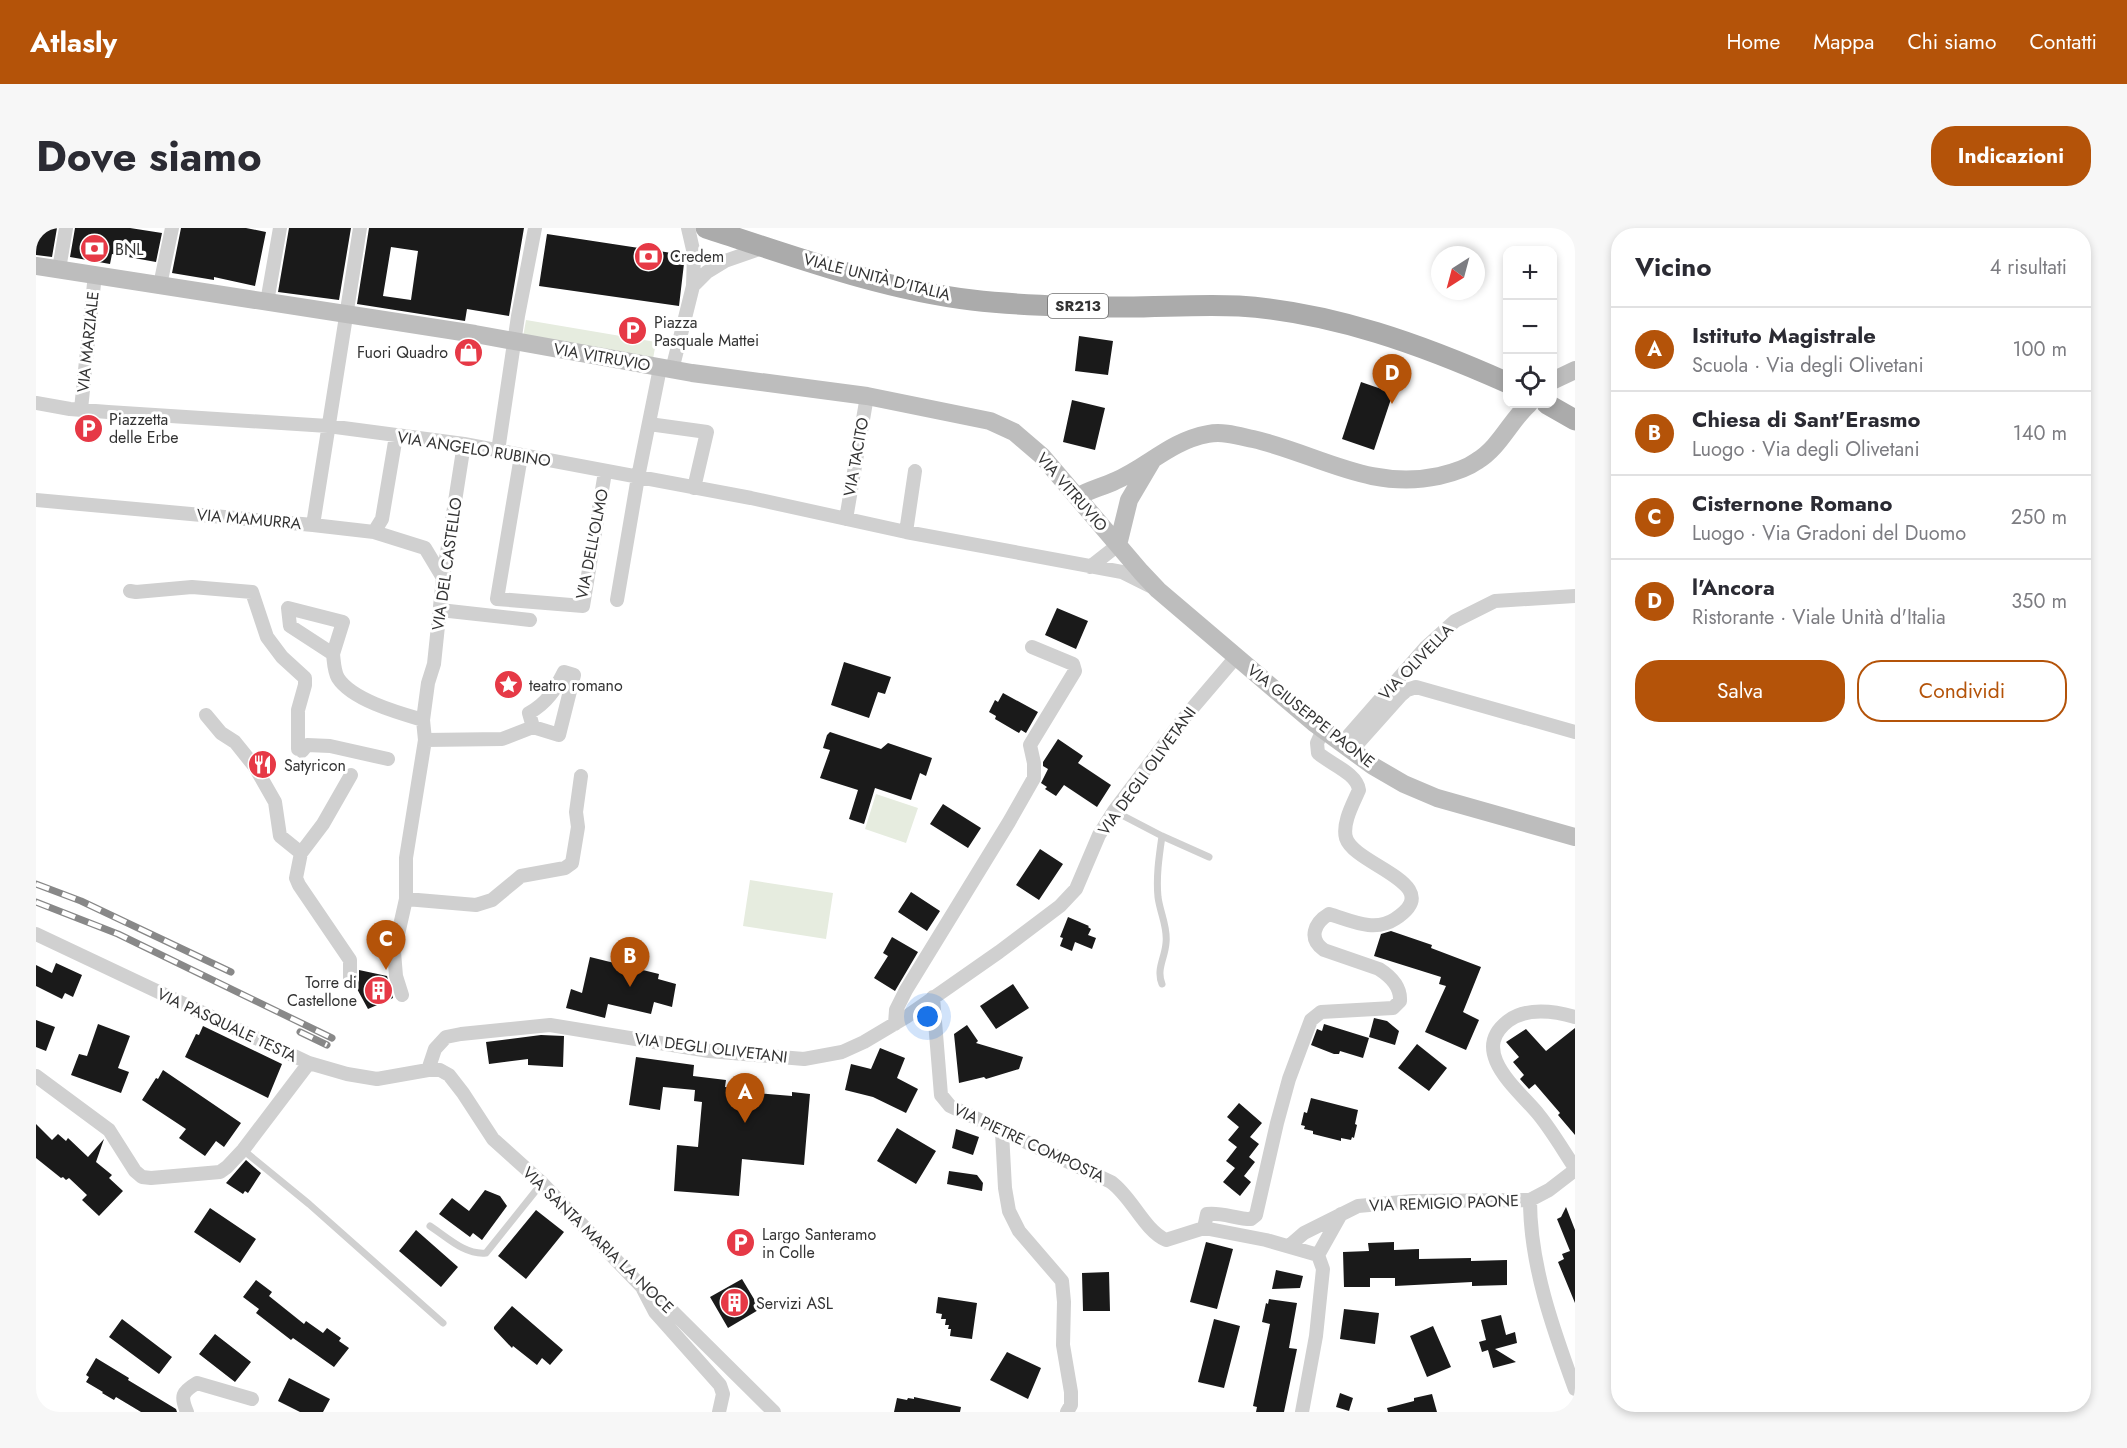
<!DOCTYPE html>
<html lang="it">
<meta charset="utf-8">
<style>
:root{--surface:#fff;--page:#f7f7f7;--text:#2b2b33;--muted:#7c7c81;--line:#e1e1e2;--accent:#b45309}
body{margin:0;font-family:Jost,sans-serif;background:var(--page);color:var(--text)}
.controls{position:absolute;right:18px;top:18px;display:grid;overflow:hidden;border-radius:12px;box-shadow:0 3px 9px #0003}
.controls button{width:54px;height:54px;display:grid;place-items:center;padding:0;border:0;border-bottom:2px solid var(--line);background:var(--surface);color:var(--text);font:30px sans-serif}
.compass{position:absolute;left:1395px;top:18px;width:54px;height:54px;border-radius:50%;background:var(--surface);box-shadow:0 3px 9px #0003;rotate:216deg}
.you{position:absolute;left:892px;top:789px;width:21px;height:21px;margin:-15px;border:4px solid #fff;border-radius:50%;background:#1a73e8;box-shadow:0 0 0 9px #1a73e833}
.badge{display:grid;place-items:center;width:39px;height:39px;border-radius:50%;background:var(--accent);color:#fff;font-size:20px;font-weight:700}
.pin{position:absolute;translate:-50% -50px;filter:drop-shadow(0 2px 3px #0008)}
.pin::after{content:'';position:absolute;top:32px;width:21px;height:18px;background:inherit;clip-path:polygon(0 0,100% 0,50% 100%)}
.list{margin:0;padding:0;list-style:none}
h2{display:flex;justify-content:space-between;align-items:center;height:78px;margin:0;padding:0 24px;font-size:26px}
h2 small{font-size:20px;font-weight:400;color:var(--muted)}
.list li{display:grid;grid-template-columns:39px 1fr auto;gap:18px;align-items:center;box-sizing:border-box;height:84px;padding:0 24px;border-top:2px solid var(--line)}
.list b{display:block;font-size:22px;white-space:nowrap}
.list p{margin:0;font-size:20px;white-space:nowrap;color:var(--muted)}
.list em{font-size:20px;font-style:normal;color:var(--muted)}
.actions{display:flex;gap:12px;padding:18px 24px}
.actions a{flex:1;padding:14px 0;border:2px solid var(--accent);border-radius:24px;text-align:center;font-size:21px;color:var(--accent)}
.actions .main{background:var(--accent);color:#fff}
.icon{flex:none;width:33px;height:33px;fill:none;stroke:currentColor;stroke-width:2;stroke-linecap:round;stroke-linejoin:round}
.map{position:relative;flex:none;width:1539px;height:1184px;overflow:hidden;border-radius:24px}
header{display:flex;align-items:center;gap:36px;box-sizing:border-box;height:84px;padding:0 30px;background:var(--accent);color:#fff}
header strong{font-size:28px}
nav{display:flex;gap:33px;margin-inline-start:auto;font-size:21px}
.intro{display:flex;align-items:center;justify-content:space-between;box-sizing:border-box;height:144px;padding:0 36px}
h1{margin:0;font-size:42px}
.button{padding:15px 27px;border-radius:24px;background:var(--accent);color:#fff;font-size:21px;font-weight:700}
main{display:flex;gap:36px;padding:0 36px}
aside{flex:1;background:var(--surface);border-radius:24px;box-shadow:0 3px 9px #0003}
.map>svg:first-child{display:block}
</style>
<header>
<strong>Atlasly</strong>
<nav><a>Home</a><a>Mappa</a><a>Chi siamo</a><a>Contatti</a></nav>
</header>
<div class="intro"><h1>Dove siamo</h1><a class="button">Indicazioni</a></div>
<main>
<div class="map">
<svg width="1539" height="1184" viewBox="0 0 1539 1184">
<rect width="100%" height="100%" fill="#fff"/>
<path fill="#e6ecdf" d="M490 92 620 114 617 131 487 109Z
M840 566 882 580 870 615 829 601Z
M714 652 797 665 790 711 707 698Z"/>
<path fill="#1a1a1a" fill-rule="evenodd" d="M0 0H21L16 29 0 27Z
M39 0H94L126 5 120 34 76 26 74 36 34 29Z
M145 0H210L230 4 219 58 178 49V52L136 45Z
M253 0H315L303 72 242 64Z
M333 0H488L473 88 431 81 429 93 321 76ZM355 19 382 23 375 72 347 68Z
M511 6 649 27 643 78 503 58Z
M1043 108 1077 113 1072 147 1039 143Z
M1325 154 1357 165 1338 222 1306 211Z
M1036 172 1069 180 1059 222 1027 214Z
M1021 380 1052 393 1040 421 1009 407Z
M808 434 855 449 849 466 842 464 833 490 795 477Z
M967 465 1002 484 990 505 985 502 983 505 959 491 960 488 953 484 959 472 962 474Z
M794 504 845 521 852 515 896 530 890 548 884 545 875 572 839 560 828 596 813 591 822 562 784 550 794 522 787 520 791 507Z
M1022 511 1047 528 1042 535 1075 557 1061 579 1028 557 1020 568 1009 561 1011 559 1005 555 1012 541 1007 538V534Z
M907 576 945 600 932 620 894 596Z
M1004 621 1027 636 1003 672 980 657Z
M875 664 904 683 891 703 862 684Z
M1032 689 1053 698 1052 699 1055 701 1052 707 1060 710 1056 721 1039 714 1036 723 1024 718 1027 710 1024 709Z
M1355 703 1396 717 1395 720 1445 739 1427 784 1443 792 1430 822 1389 804 1410 758 1403 756 1405 749 1338 728 1345 706Z
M856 709 882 724 859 763 838 750 852 728 847 725Z
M554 729 623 746 622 751 640 756 636 779 618 774 615 786 572 776 569 790 530 780 535 761 546 765Z
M20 735 46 747 37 769 29 765 26 771 0 758V737L16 745Z
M323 742 351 748 357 770 332 781 320 759 323 752Z
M977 756 993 780 960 801 944 778Z
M1338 790 1351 793 1363 803 1359 817 1333 809Z
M0 792 19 799 10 823 0 819Z
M62 796 94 808 82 840 93 844 85 865 35 847 43 826 51 828Z
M1288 796 1333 810 1327 830 1304 823 1303 826H1298L1275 817 1281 801 1286 803Z
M931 797 942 813 940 815 987 829 983 841 950 851 948 849 923 855 918 806Z
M167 798 246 836 232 870 149 829 160 806 163 807Z
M1539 800V907L1522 887 1524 885 1499 856 1493 861 1484 851 1488 847 1477 834 1483 829 1470 814 1490 801 1510 823Z
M505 807 528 808 527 839 492 837V831L453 836 450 814Z
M1381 816 1411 840 1393 863 1362 840Z
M844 820 869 830 861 850 882 861 870 885 837 869 809 862 815 836 835 841Z
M600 829 658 837 657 848 690 852 689 859 696 860V863L756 868V864L774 866 768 937 706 931 703 968 638 963 641 917 662 919 666 874 658 873 659 862 627 859 624 882 593 877Z
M127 842 205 895 188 919 180 913 169 928 143 910 150 901 106 872 120 850 122 851Z
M1275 870 1322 882 1319 896 1321 897 1318 910 1316 909 1315 912 1305 910V913L1277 906V903L1268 901 1269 898 1265 897 1268 884 1271 885Z
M1203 875 1226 895 1214 909 1223 916 1213 929 1219 934 1208 948 1215 954 1204 968 1187 954 1199 940 1190 933 1201 919 1192 912 1203 899 1191 889Z
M0 896 16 912 22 906 30 913 32 910 52 929 68 911 60 934 76 947 73 950 87 963 63 988 46 972 51 967 33 950 30 952 27 949 25 950 0 930Z
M861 900 900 923 880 956 841 933Z
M920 901 943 909 937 927 916 920Z
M210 932 225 945 212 965 209 963 207 966 190 955Z
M913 943 941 947 947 955 946 963 911 956Z
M449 962 464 968 471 978 446 1012 437 1005 434 1009 403 986 416 970 433 983Z
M1530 979 1539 1002V1075L1522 1034 1528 1031 1526 1026 1534 1023 1521 991 1525 989Z
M174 980 220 1011 204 1035 158 1004Z
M500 982 528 1004 490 1051 462 1028Z
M380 1002 422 1039 405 1059 363 1023Z
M1170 1014 1197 1021 1181 1081 1154 1074Z
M1358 1014V1022L1383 1021V1031L1435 1030V1033L1471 1032V1057L1436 1058V1054L1359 1058V1050H1334V1059H1308L1307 1024 1333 1023 1332 1015Z
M1240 1042 1267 1048 1264 1060 1236 1061Z
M1073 1044 1074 1083H1047L1046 1045Z
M706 1051 724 1081 692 1100 674 1069Z
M220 1052 236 1064 233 1068 268 1096 270 1093 287 1105 291 1100 305 1110 303 1113 313 1120 298 1139 257 1110 255 1112 220 1085 223 1081 207 1069Z
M902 1069 941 1075 936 1111 914 1108 915 1101H912L913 1097H909L910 1091H905L906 1086 900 1085Z
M1233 1071 1261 1075 1253 1120 1261 1121 1248 1184H1220L1221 1179 1217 1178 1234 1096 1226 1094 1230 1075 1232 1076Z
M476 1078 527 1122 514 1137 506 1130 501 1137 477 1118 476 1120 458 1101V1099Z
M1308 1081 1343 1085 1339 1116 1304 1111Z
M1465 1087 1470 1107 1479 1104 1481 1115 1459 1121 1480 1134 1457 1140 1452 1122 1446 1124 1443 1114 1450 1112 1445 1092Z
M86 1091 136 1129 123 1146 73 1109Z
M1178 1091 1204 1098 1188 1160 1162 1154Z
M1397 1098 1415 1139 1391 1149 1374 1108Z
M179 1106 215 1134 199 1154 163 1126Z
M971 1124 1005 1140 992 1171 954 1152Z
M60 1130 93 1150 92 1152 140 1181 141 1184H105L80 1169 78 1172 66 1165 67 1164 50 1154 53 1149 50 1147Z
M253 1150 294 1171 287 1184H264L242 1173Z
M1304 1165 1317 1170 1313 1183 1300 1179Z
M1396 1166 1401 1184H1352L1351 1180 1378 1173V1170Z
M878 1169 925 1179 924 1184H858L861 1170 871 1172 872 1170 878 1171Z"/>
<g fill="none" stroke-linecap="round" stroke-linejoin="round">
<path stroke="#d0d0d0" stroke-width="7" d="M1078 583 1126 608 1173 629
M1126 608C1123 629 1120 649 1122 669 1124 685 1132 699 1130 715 1129 730 1120 741 1126 756
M207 922 273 976 407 1095
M394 998C412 1010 429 1027 450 1025L506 955"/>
<path stroke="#d0d0d0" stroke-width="14" d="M652 0 658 26 657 58
M23 41 30 0
M124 57 136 0
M231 74 244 0
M636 142 657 58 671 44 689 33 729 19
M0 175 34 181 72 184 292 198 428 216 715 270 870 304 1086 344 1114 358
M45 181 59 46
M613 196 671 204 658 260
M462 223 482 88 499 0
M485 228 461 371 547 378 569 244
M0 272 277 297 338 304 389 320 407 350
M810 291 831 168
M277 297 324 0
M338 304 346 291 360 208
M870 304 879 243
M1054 339 1082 317
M94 363 100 364 156 359 216 364 231 409 246 429 269 450V457L262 482V521
M581 372 602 249 624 140
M252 380 307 394 297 426 254 398Z
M404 382 494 392
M297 426C298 434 298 443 302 450 316 472 363 485 387 492
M528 444 538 447 523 507 497 499 493 485C511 475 519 462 528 444Z
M170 487 185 505 199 514 219 539 239 574 244 608 265 625 260 650 263 657 314 732V751
M389 512 466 511 497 499
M1305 516 1389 420 1419 393 1459 373 1539 368
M266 523 271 517 294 518 352 531
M1315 523 1365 467 1371 462 1380 459 1539 504
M265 625 287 596 315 547
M370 671 440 677 456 672 485 648 529 640 536 635 542 599 540 584 545 548
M0 706 273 835 311 846 341 851 392 842H404L413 847 427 865 457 911 506 955 606 1059 630 1077 738 1184
M366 767 360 748 358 724 370 671V630L389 512 387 492 392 455 398 436 407 350 428 216
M897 769 905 867 914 878 1075 954C1096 969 1108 1002 1130 1012L1168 1000 1230 1012 1282 1027 1287 1041 1280 1108 1266 1184
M1539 789C1519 783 1490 779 1472 793 1432 824 1483 862 1503 887 1516 903 1527 922 1539 940
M859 796 860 782 870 762 973 594 998 550V535L994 517 1039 443 1037 436 996 419
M392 842 399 821 410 809 425 806 514 797 673 823 768 831 806 824 828 814 870 789 963 724 1024 678 1040 661 1063 607 1078 583 1148 490 1200 429
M0 848 73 902 99 943 106 949 115 950 184 944 191 939 207 922 273 835
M966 904 969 960 973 983 983 1003 1026 1053 1028 1074 1027 1117 1035 1164V1177L1031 1184
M1494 972C1494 1037 1517 1101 1539 1161
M1168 1000 1171 986C1186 984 1200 991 1215 991L1220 987 1241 895 1253 851 1275 792 1285 784 1357 780 1364 773C1365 758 1354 748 1343 741L1288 722C1272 711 1278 695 1293 686 1314 692 1338 705 1359 691 1413 656 1319 638 1310 610 1306 595 1317 576 1323 562 1321 545 1294 536 1282 525L1281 515 1287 502
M1253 1018 1268 1005 1322 978 1377 973 1494 972 1513 962 1539 942
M1282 1027 1305 986
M607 1061 619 1084 684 1157 687 1166 683 1184
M151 1184C144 1168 146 1164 161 1155L216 1171"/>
<path stroke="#bdbdbd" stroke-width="18" d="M0 38 439 106 656 145 831 168 954 193 978 204 1006 228 1105 344 1122 362 1278 495 1337 538 1368 556 1401 570 1539 609
M1516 153 1539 142
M1041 269C1053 262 1066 259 1079 253 1112 239 1134 213 1172 206 1187 203 1203 208 1217 211 1282 226 1333 263 1403 248 1416 245 1430 241 1441 233 1464 219 1474 193 1493 176
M1082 317 1093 272 1116 233"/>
<path stroke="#ababab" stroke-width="21" d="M670 0C757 28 845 61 936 72 987 78 1039 79 1090 79 1127 79 1165 76 1203 78 1296 84 1387 117 1472 155
M1511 176 1539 192"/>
<defs>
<path id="rail" d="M0 656 45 673 195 744
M0 674 82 706 296 810
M264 804 291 817"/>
</defs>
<use href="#rail" stroke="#888" stroke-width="7"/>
<use href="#rail" stroke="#fff" stroke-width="4.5" stroke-dasharray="14" stroke-linecap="butt"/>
</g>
<defs>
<symbol id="bank-disc" viewBox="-11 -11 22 22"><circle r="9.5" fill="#e63946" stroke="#fff"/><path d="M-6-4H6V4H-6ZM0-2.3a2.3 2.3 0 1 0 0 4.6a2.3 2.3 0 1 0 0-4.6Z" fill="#fff"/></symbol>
<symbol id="parking-disc" viewBox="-11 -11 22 22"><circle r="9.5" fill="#e63946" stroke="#fff"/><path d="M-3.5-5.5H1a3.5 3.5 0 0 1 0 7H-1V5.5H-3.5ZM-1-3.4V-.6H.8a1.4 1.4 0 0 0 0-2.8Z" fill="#fff"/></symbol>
<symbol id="shop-disc" viewBox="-11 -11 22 22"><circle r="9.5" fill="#e63946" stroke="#fff"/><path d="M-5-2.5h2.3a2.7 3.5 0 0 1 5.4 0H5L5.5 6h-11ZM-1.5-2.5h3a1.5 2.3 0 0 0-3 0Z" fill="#fff"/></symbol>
<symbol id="sight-disc" viewBox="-11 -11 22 22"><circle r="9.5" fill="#e63946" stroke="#fff"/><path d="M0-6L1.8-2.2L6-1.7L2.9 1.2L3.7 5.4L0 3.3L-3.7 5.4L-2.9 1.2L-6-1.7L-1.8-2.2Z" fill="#fff"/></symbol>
<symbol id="restaurant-disc" viewBox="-11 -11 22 22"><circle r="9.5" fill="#e63946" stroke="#fff"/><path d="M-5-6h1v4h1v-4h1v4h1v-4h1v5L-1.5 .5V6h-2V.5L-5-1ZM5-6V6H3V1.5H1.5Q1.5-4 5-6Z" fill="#fff"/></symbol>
<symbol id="building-disc" viewBox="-11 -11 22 22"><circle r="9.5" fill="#e63946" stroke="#fff"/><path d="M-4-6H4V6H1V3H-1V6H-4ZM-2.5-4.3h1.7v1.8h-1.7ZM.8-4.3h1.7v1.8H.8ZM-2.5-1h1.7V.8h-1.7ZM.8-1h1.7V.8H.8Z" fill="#fff"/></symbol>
</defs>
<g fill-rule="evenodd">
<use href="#bank-disc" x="42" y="4" width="33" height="33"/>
<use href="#bank-disc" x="596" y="12" width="33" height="33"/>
<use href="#parking-disc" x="580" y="86" width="33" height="33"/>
<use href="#shop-disc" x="416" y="108" width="33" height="33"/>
<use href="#parking-disc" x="36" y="184" width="33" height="33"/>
<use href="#sight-disc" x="456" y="440" width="33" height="33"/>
<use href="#restaurant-disc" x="210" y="520" width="33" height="33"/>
<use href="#building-disc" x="326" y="746" width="33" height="33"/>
<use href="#parking-disc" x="688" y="998" width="33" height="33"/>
<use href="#building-disc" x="682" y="1058" width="33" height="33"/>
</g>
<g text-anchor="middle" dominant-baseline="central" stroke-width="6" stroke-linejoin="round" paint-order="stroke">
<rect fill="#fff" stroke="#707070" stroke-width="1.5" x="1012" y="66" width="60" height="24" rx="4.5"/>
<g font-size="15" font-weight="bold" fill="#333">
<text x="1042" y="78">SR213</text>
</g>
<g font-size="16" fill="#333" stroke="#fff" text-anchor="start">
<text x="79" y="21">BNL</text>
<text x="634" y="28">Credem</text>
<text x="618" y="94">Piazza<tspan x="618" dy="18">Pasquale Mattei</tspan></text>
<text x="412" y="124" text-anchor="end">Fuori Quadro</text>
<text x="73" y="191">Piazzetta<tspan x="73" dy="18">delle Erbe</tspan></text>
<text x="493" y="457">teatro romano</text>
<text x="248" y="537">Satyricon</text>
<text x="321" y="754" text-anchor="end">Torre di<tspan x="321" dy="18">Castellone</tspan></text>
<text x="726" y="1006">Largo Santeramo<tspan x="726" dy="18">in Colle</tspan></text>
<text x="720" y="1075">Servizi ASL</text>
</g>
<g font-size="16" fill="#333" stroke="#fff">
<text transform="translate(841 49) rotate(14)">VIALE UNITÀ D'ITALIA</text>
<text transform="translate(52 114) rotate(-84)">VIA MARZIALE</text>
<text transform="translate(566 129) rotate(10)">VIA VITRUVIO</text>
<text transform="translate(438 221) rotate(9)">VIA ANGELO RUBINO</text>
<text transform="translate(820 229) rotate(-80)">VIA TACITO</text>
<text transform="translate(1036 264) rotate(49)">VIA VITRUVIO</text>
<text transform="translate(213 291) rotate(5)">VIA MAMURRA</text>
<text transform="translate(556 316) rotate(-79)">VIA DELL'OLMO</text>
<text transform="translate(411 336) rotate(-82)">VIA DEL CASTELLO</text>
<text transform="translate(1380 434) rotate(-46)">VIA OLIVELLA</text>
<text transform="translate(1275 488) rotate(38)">VIA GIUSEPPE PAONE</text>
<text transform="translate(1111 543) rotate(-54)">VIA DEGLI OLIVETANI</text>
<text transform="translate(191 797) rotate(25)">VIA PASQUALE TESTA</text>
<text transform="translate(675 820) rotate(7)">VIA DEGLI OLIVETANI</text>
<text transform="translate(993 915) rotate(25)">VIA PIETRE COMPOSTA</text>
<text transform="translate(1408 975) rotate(-2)">VIA REMIGIO PAONE</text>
<text transform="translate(562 1012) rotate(44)">VIA SANTA MARIA LA NOCE</text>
</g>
</g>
</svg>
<div class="controls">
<button>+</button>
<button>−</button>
<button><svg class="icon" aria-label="locate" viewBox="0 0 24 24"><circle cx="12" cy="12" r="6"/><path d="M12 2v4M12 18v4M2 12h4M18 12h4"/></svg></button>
</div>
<svg class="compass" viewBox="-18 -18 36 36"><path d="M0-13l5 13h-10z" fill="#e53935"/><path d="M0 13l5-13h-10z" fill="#7c7c81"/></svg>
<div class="you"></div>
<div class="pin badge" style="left:709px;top:895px">A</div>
<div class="pin badge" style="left:594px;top:759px">B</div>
<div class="pin badge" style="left:350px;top:742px">C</div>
<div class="pin badge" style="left:1356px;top:176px">D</div>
</div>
<aside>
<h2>Vicino<small>4 risultati</small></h2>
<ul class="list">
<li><span class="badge">A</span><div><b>Istituto Magistrale</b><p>Scuola · Via degli Olivetani</p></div><em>100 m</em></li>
<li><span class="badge">B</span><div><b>Chiesa di Sant'Erasmo</b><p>Luogo · Via degli Olivetani</p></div><em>140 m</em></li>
<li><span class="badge">C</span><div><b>Cisternone Romano</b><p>Luogo · Via Gradoni del Duomo</p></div><em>250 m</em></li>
<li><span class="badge">D</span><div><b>l'Ancora</b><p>Ristorante · Viale Unità d'Italia</p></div><em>350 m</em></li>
</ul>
<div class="actions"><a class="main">Salva</a><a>Condividi</a></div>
</aside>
</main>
